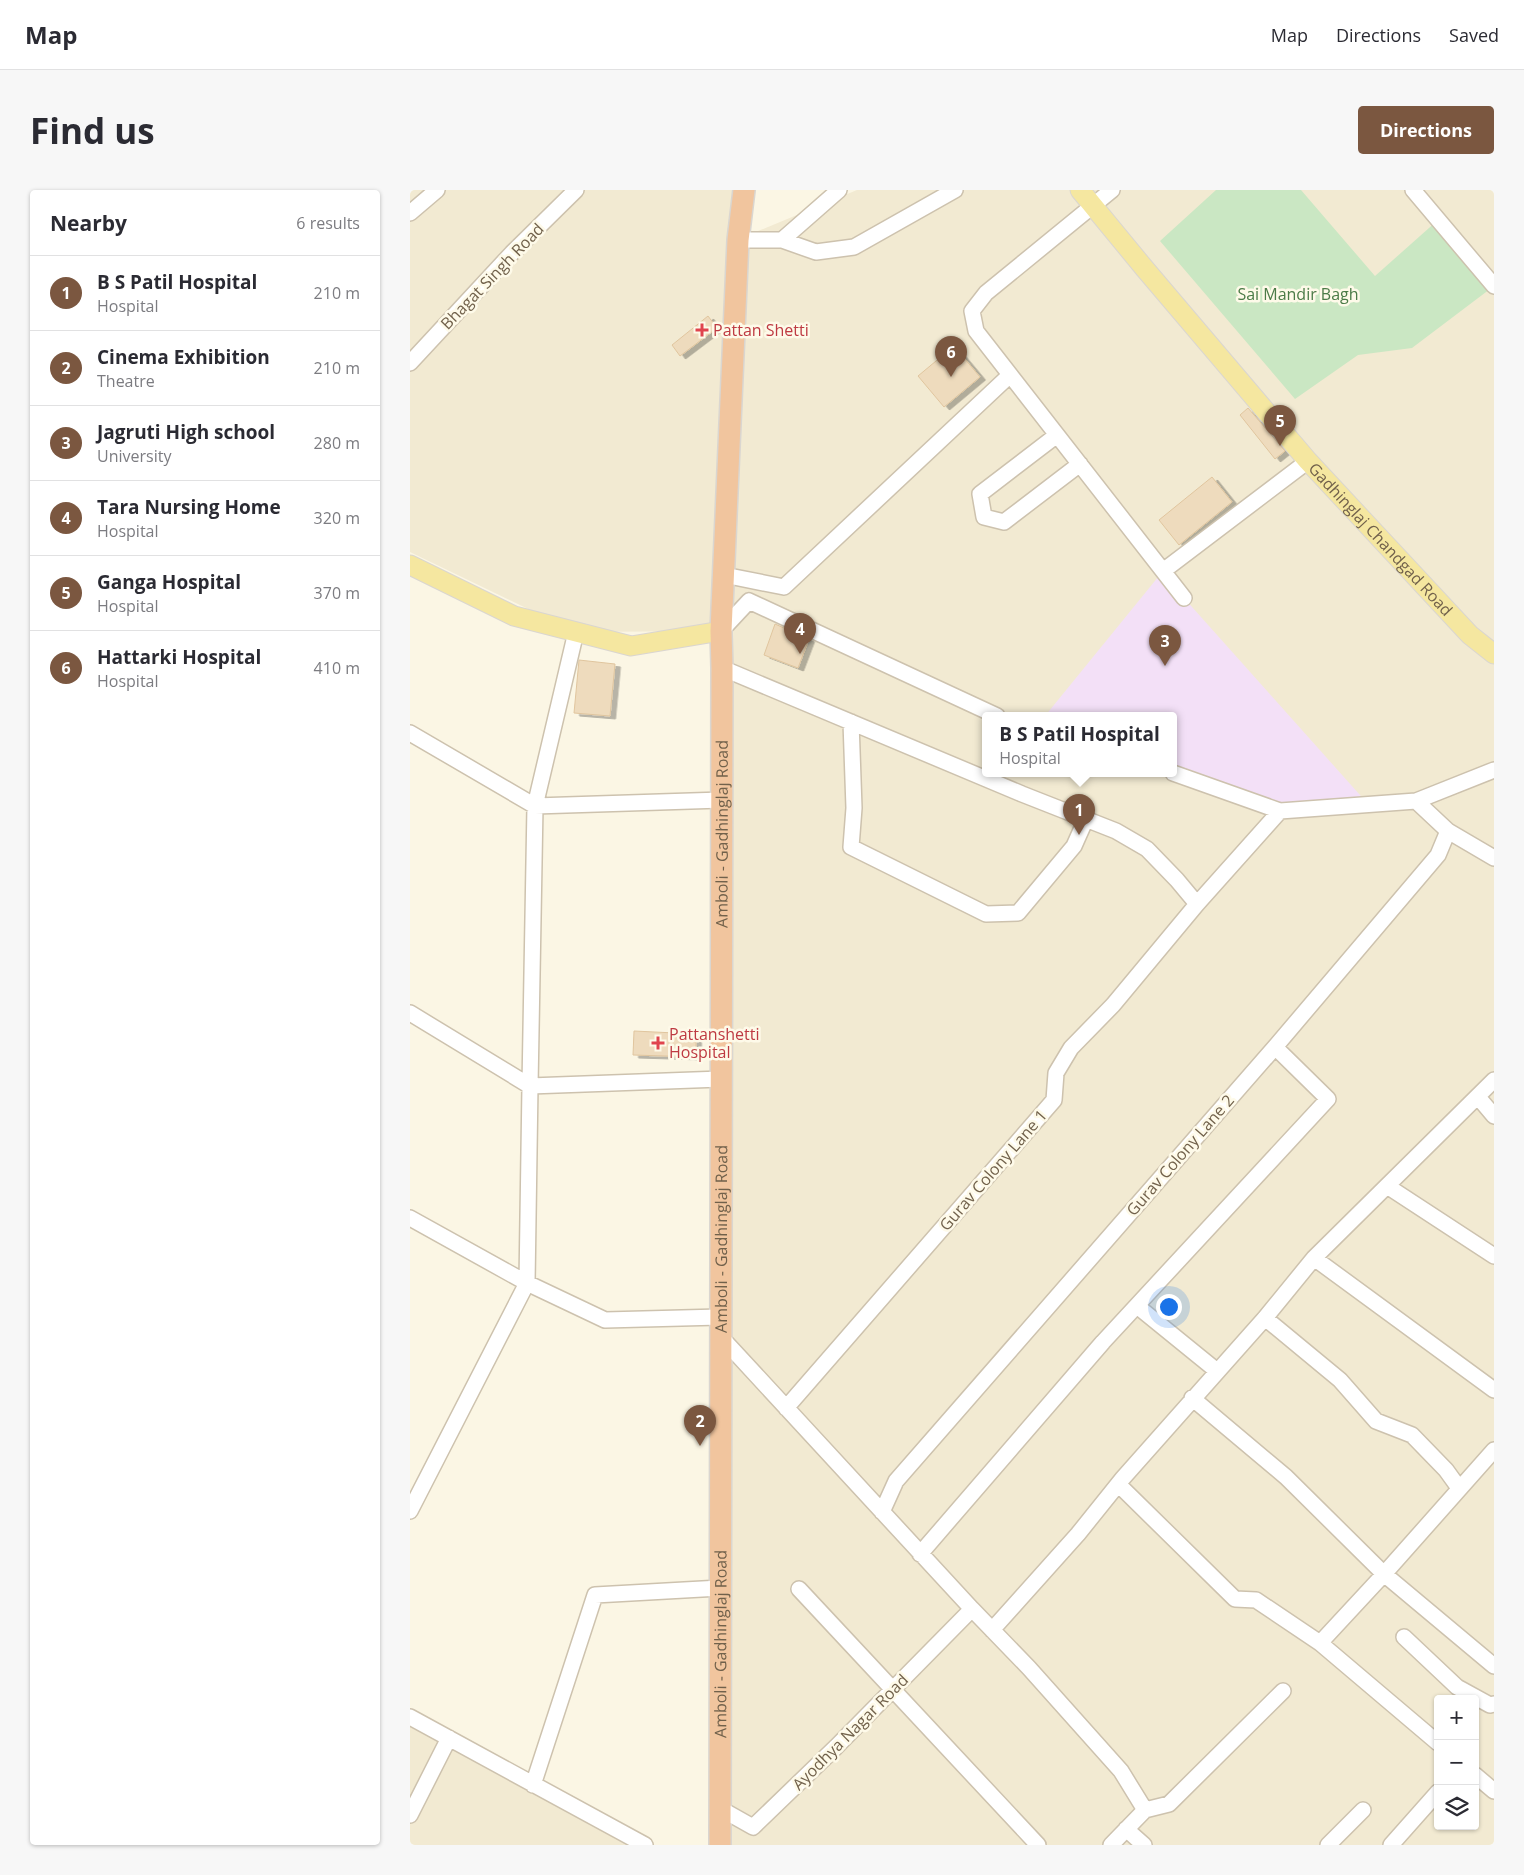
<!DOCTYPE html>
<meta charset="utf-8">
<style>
:root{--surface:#fff;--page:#f7f7f7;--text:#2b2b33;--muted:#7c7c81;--line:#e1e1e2;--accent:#7b5740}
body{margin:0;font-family:"Open Sans",sans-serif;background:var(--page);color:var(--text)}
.controls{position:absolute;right:15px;bottom:15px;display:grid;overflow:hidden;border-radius:5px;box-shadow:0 1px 4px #0004}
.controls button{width:45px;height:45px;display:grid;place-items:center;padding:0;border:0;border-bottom:1px solid var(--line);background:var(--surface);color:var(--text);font:25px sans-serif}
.you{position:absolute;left:758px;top:1116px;width:18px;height:18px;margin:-12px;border:4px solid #fff;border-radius:50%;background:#1a73e8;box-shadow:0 0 0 8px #1a73e833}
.badge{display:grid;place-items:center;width:32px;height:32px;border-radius:50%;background:var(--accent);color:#fff;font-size:16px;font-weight:700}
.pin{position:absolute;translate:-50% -41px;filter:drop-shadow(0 1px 2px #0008)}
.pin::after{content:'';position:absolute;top:26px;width:18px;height:15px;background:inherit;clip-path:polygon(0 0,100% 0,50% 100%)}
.popup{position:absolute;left:572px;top:522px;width:195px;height:65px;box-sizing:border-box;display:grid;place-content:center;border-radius:5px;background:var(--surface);filter:drop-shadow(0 1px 4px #0005);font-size:16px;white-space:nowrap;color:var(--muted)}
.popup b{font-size:19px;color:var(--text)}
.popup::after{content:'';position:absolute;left:50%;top:100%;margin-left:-10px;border:10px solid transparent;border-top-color:var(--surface)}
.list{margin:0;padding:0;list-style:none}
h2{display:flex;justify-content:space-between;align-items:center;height:65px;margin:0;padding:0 20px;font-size:21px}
h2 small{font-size:16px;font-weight:400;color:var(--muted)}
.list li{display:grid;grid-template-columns:32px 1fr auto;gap:15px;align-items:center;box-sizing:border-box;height:75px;padding:0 20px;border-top:1px solid var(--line)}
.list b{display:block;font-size:19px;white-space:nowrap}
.list p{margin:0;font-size:16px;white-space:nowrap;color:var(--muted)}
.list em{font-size:16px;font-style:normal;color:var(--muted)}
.icon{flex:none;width:28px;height:28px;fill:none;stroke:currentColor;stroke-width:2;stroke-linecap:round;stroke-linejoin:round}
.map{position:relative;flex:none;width:1084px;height:1655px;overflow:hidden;border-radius:5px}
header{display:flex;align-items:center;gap:30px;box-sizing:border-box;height:70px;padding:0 25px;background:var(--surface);border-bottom:1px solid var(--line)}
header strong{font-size:24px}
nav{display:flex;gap:28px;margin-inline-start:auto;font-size:18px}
.intro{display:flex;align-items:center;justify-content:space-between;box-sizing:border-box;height:120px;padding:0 30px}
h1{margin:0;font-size:35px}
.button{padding:12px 22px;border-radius:5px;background:var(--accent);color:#fff;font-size:18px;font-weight:700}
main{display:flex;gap:30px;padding:0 30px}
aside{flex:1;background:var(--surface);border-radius:5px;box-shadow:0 1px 4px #0004}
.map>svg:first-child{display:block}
</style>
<header>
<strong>Map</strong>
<nav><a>Map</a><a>Directions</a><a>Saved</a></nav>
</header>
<div class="intro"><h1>Find us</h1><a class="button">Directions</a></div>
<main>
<aside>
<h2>Nearby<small>6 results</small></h2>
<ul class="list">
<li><span class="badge">1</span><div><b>B S Patil Hospital</b><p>Hospital</p></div><em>210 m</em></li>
<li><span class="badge">2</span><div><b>Cinema Exhibition</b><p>Theatre</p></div><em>210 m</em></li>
<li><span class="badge">3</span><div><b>Jagruti High school</b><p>University</p></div><em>280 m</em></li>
<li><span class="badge">4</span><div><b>Tara Nursing Home</b><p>Hospital</p></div><em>320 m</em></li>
<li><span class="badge">5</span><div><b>Ganga Hospital</b><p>Hospital</p></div><em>370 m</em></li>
<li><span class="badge">6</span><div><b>Hattarki Hospital</b><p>Hospital</p></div><em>410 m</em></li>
</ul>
</aside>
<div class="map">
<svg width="1084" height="1655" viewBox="0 0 1084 1655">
<defs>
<filter id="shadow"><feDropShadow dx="5.5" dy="3" stdDeviation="0" flood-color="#0004"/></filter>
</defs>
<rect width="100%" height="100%" fill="#fbf6e4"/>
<path fill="#f2ead2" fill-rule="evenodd" d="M0 0H334L329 49 447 0H1084V1655H304L310 1466 328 73 311 441 166 442 0 362ZM575 526H763V584H575ZM1028 1509H1065V1636H1028Z
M0 1527 235 1655H0Z"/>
<path fill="#f3e0f7" d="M753 381 774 408 958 614 870 621 763 583V526H635Z"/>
<path fill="#cae7c3" d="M806 0H891L965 86 1028 30 1084 96 1002 158 948 165 885 209 750 51Z"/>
<path fill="#eedbbd" stroke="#e0c59e" filter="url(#shadow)" d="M298 126 307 138 270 166 262 155Z
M544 156 570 187 534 217 508 186Z
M838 218 875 261 865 269 830 225Z
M802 287 822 312 769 355 749 330Z
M365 434 399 449 388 478 354 465Z
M169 470 205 474 200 526 164 523Z
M224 841 286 844V867L223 865Z"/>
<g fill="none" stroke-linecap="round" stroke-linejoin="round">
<defs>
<path id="minor" d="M702 0 576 103 562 121 566 141 774 408
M1003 0 1084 96
M0 23 27 0
M328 50H372L406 62 444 57 545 0
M372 50 429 0
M0 173 102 63 166 0
M647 245 570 304 574 327 594 332 670 274
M753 381 898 271
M314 385 374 397 600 185
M311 441 339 411 587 526
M312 478 612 604 706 641 737 659 767 690 787 714
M441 532 444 618 441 657 576 724 608 723 664 656 676 629
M0 543 125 616 312 610
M763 583 870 621 1006 611 1084 580
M1038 641 1084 668
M0 823 120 896
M120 896 125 616 166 442
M1068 907 1084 926
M977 996 1084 1066
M0 1028 117 1093 195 1130 310 1127
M904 1068 1084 1200
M727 1116 807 1181
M855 1128 930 1190 966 1231 1002 1245 1036 1280 1049 1298
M311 1147 562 1419 619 1478 711 1581 735 1620 701 1655
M782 1208 876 1287 974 1384 1084 1476
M376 1218 644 910 646 883 661 858 703 815 787 714 870 621
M708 1294 825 1409 846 1410 910 1453 1028 1553
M0 1321 117 1093 120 896 311 889
M472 1322 486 1291 865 857 1028 665 1038 641 1006 611
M510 1364 693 1152 918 909 865 857
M389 1399 628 1655
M582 1440 668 1344 713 1288 855 1128 904 1068 1084 890
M994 1447 1047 1497 1080 1515 1084 1514
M910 1453 974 1384 1084 1260
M0 1527 235 1655
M1065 1585 1084 1601
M123 1595 185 1405 310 1398
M311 1619 343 1637 426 1557 562 1419
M735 1620 759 1614 873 1501
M0 1625 39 1548
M716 1639 734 1655
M918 1655 953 1620
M981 1655 1028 1602"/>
<g id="major">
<path id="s1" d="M670 0 735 79 898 271 1060 445 1084 464"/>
<path d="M0 375 104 426 221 456 311 441"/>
</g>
<g id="highway">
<path id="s2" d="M310 1655 312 478 311 441 328 50 334 0"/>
</g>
</defs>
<use href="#minor" stroke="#cdc2ae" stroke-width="18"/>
<use href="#major" stroke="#dad6d0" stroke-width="21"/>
<use href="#highway" stroke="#dad6d0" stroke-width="24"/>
<use href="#minor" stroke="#fff" stroke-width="15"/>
<use href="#major" stroke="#f5e7a0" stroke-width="19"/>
<use href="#highway" stroke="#f1c59e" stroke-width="21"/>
</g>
<g fill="#e0444e" stroke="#fefae9" stroke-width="2">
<path d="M289.5 132.5h5v5h5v5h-5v5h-5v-5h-5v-5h5z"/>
<path d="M245.5 845.5h5v5h5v5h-5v5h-5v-5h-5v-5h5z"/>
</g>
<g text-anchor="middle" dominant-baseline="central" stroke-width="5" stroke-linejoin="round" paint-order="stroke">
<g font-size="16" fill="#71614b" stroke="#fefae9">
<text transform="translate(82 86) rotate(-46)">Bhagat Singh Road</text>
<text stroke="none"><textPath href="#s1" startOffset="461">Gadhinglaj Chandgad Road</textPath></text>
<text stroke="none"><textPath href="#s2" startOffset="1011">Amboli - Gadhinglaj Road</textPath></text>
<text transform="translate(770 965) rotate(-49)">Gurav Colony Lane 2</text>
<text transform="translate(583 980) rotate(-49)">Gurav Colony Lane 1</text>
<text stroke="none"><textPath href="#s2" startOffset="606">Amboli - Gadhinglaj Road</textPath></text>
<text stroke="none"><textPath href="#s2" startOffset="201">Amboli - Gadhinglaj Road</textPath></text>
<text transform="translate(440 1542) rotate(-45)">Ayodhya Nagar Road</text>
</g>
<g font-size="16" fill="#4b7b47" stroke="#fefae9">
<text x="888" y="104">Sai Mandir Bagh</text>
</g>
<g font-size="16" fill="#be3a42" stroke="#fefae9" text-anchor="start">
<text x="303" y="140">Pattan Shetti</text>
<text x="259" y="844">Pattanshetti<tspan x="259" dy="18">Hospital</tspan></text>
</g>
</g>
</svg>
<div class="controls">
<button>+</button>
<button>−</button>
<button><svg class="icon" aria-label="layers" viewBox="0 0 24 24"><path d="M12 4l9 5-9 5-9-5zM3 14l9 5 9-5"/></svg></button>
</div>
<div class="you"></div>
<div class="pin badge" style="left:669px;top:645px">1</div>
<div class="popup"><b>B S Patil Hospital</b>Hospital</div>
<div class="pin badge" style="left:290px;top:1256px">2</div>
<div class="pin badge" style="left:755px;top:476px">3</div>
<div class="pin badge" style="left:390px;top:464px">4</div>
<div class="pin badge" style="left:870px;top:256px">5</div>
<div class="pin badge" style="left:541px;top:187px">6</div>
</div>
</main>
